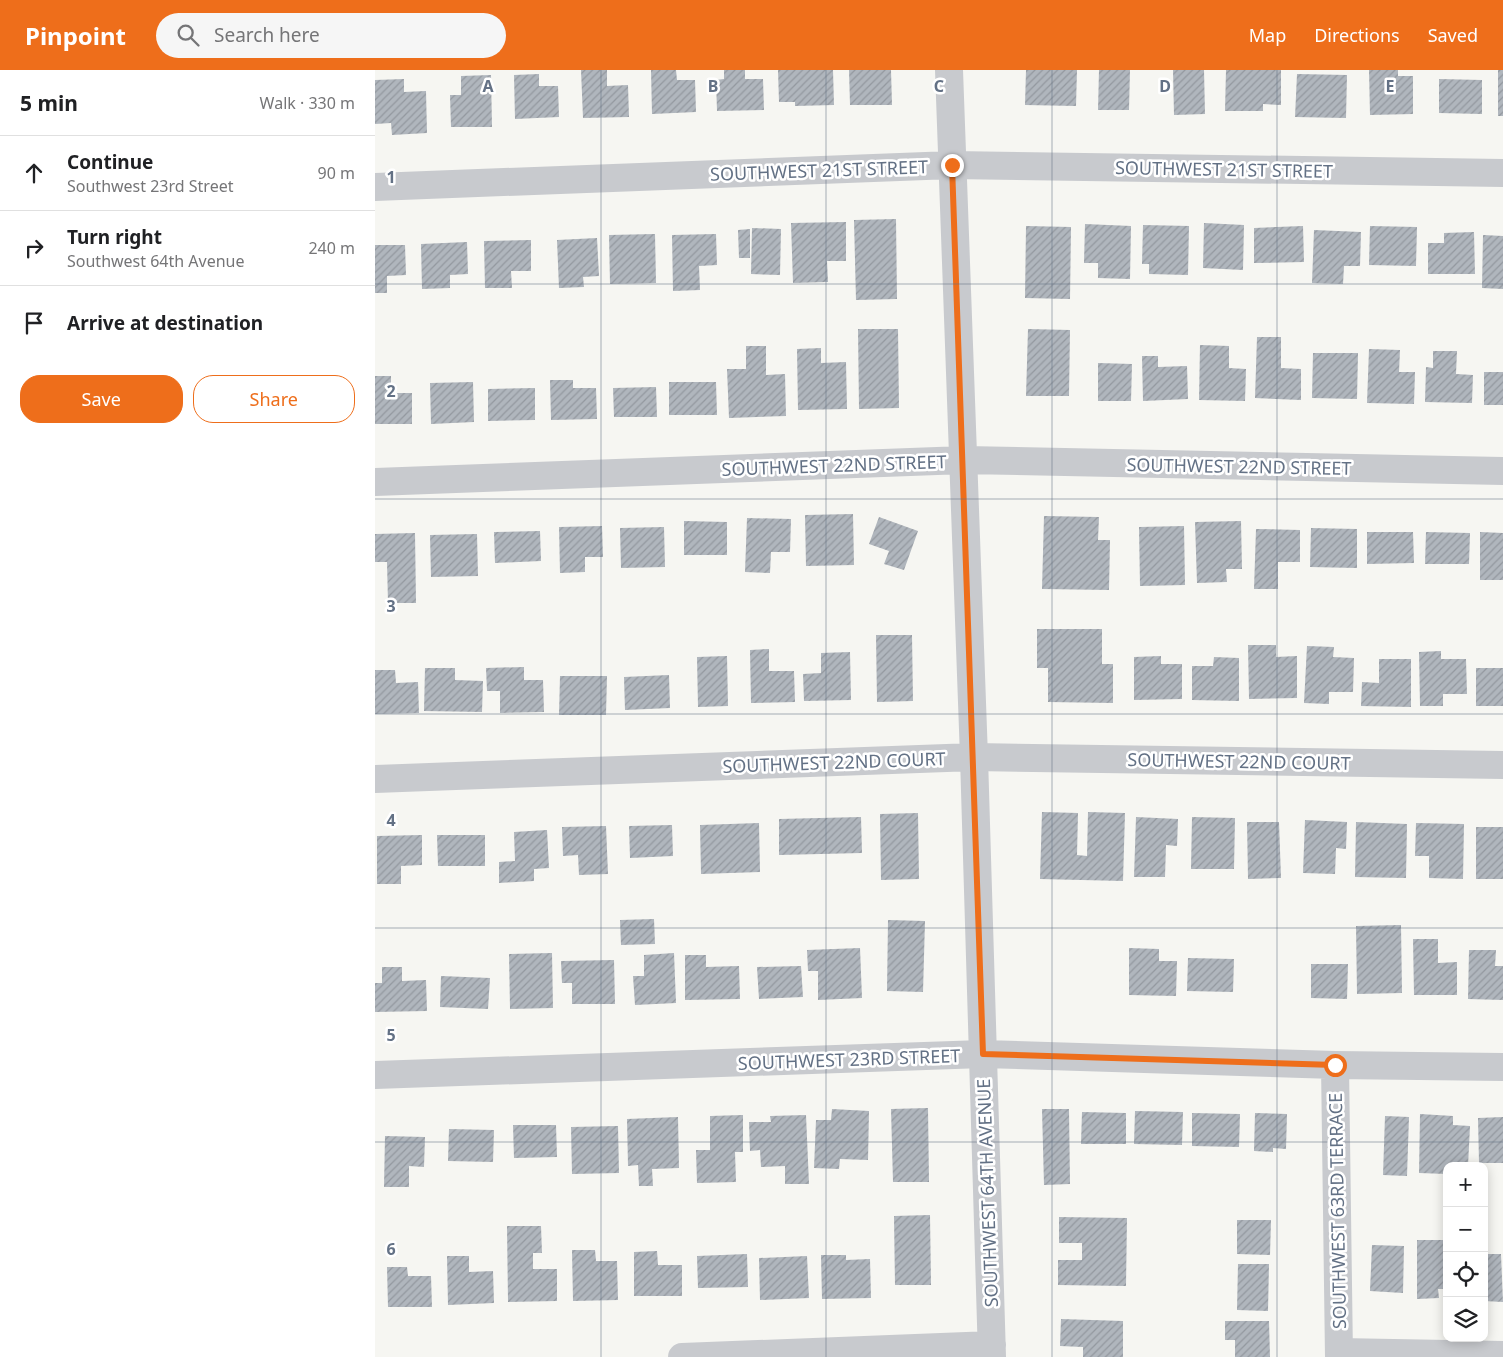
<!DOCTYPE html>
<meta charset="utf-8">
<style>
:root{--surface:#fff;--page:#f6f6f6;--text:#202124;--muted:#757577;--line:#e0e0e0;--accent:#ee6e1b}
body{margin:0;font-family:"Noto Sans",sans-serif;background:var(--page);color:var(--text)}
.controls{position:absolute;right:15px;bottom:15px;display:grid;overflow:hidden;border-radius:10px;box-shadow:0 2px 12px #0003}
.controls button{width:45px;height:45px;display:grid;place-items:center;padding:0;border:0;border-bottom:1px solid var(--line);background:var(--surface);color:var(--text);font:25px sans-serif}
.stop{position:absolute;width:15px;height:15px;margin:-11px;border:4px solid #ee6e1b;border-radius:50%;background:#fff}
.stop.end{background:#ee6e1b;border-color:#fff;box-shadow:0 1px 5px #0008}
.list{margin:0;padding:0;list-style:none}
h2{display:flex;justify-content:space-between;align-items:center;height:65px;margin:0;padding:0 20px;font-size:21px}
h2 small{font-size:16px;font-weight:400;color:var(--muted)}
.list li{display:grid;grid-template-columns:32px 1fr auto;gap:15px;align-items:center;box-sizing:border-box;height:75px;padding:0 20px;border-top:1px solid var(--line)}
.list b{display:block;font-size:19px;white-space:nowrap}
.list p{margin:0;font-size:16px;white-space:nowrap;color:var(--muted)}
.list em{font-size:16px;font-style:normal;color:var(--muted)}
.actions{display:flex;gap:10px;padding:15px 20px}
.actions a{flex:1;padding:11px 0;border:1px solid var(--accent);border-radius:20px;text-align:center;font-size:18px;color:var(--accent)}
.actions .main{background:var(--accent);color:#fff}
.icon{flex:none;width:28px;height:28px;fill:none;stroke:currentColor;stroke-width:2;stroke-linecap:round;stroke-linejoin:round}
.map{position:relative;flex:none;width:1128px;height:1287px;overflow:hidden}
header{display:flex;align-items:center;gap:30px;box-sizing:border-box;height:70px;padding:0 25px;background:var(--accent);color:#fff}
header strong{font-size:24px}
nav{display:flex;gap:28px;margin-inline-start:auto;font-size:18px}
.search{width:350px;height:45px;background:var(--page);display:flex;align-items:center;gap:12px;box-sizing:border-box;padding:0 18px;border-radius:28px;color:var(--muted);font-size:19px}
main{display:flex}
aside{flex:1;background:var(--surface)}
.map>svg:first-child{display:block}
</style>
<header>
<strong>Pinpoint</strong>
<div class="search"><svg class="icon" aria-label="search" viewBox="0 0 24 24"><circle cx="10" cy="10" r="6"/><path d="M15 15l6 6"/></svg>Search here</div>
<nav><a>Map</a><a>Directions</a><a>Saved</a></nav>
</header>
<main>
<aside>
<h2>5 min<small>Walk · 330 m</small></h2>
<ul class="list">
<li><svg class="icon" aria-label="ahead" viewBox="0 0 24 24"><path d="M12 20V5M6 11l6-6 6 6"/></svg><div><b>Continue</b><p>Southwest 23rd Street</p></div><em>90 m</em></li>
<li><svg class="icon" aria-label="right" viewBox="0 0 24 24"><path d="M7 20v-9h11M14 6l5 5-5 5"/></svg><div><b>Turn right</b><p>Southwest 64th Avenue</p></div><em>240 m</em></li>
<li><svg class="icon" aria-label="arrive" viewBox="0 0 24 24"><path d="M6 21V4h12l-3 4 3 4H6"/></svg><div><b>Arrive at destination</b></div></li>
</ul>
<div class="actions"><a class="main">Save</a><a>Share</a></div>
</aside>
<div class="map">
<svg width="1128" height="1287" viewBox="0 0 1128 1287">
<defs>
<pattern id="building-hatch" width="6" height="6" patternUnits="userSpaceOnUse" patternTransform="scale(1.25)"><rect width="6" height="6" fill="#b0b6bd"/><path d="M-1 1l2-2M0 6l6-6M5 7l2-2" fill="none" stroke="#93989f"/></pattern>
</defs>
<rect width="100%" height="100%" fill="#f6f6f2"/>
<path fill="url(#building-hatch)" d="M206 0H232V16L253 15 254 47 208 48Z
M276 0H301L302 10H320L321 42 277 44Z
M349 0H370V9H388L389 40 342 41 341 10 349 9Z
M403 0H458L459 35 420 36V32H404Z
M474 0H516L517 35H475Z
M651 0H702L701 36 650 35Z
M724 0H755L754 40H723Z
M798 0H829L830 44 799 45Z
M851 0H906V35L888 34V41H850Z
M994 0H1023V6H1038V44L995 45Z
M1123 0H1128V46H1123Z
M164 4V16H183L184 47 140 49 139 5Z
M922 4 972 5 971 48 920 47Z
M116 5 117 57H76L75 25H86V6Z
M29 9V22L51 21 52 63 17 65 16 53 0 54V10Z
M1064 9 1107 10V44L1064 43Z
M521 149 522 229 481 230 479 150Z
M471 152V191H452L453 212 418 213 416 153Z
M829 153 869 155 868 200 828 198Z
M710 154 756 156 755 209 723 208V193H709Z
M768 155 814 156 813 205 774 204V194H767Z
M651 156 696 157 695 229 650 228Z
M928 156 929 192 879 193V158Z
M995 156 1042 157 1041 196 994 195Z
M377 158 406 159 405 205 376 204Z
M375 159V188H364L363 160Z
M939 160 986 162 985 196H969L968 214 937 213Z
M1099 162 1100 204H1053V173H1069V163Z
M280 164 281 213 235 214 234 165Z
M341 164 342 195 324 196 325 220 298 221 297 165Z
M1108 165 1128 166V219L1107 218Z
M222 168 224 206 208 207 209 217 184 218 182 170Z
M156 170V201H136L137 218H110L109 171Z
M92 172 93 204 75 205V218L47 219 46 174Z
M0 175H30L31 205 12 206V223H0Z
M483 259H523L524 338 484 339Z
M653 259 695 260 694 326H651Z
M882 267H906V298L926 299V330L880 328Z
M825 275 854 276V298L871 299 870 331 824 330Z
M371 276H391V305L410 304 411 346 354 348 352 299H371Z
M446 278V293L471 292 472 339 423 340 422 279Z
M994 279 1025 280 1024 302H1040L1039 334 992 333Z
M1058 281H1082L1081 304 1098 305 1097 333 1050 332 1051 297 1058 298Z
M938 283H983L982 329 937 328Z
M767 286H783V297L812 296 813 329 768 331Z
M723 293 757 294 756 331H723Z
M1109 302H1128V335H1109Z
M0 306H16V323H37V354H0Z
M175 310H198V318H221L222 349 176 350Z
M98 312 99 352 56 354 55 313Z
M294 312H341L342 345H294Z
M281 317 282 347H239L238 318Z
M160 318V350L113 351V319Z
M478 444 479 495 431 496 430 445Z
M669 446 724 447 723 470H735L734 520 667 519Z
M504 447 543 461 529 500 509 494 514 481 494 474Z
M372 448 416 449 415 482H396L395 503 370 502Z
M309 451 352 452V485H309Z
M866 451 867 499H851L852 512 822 513 820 452Z
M227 456 228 487H210V502L185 503 184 457Z
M809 456 810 515 765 516 764 457Z
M289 457 290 497 246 498 245 458Z
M936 458 982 459V498L935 497Z
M881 459 925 460V492H903V519H879Z
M165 461 166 491 120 493 119 462Z
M992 462H1038L1039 493 992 494Z
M1051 462 1095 463 1094 494H1050Z
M1105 462 1128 463V510H1105Z
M40 463 41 533H13L12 492H0V464Z
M102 464 103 506 56 507 55 465Z
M662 559H727V594H738V633L673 632V598H662Z
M501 565H537L538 631 502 632Z
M873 575H901V587L922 586V628L874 629Z
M932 576 959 577 958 587 979 588 978 622H954V634L929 633Z
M394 579V601H419L420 632 376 633 375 580Z
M1066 581V589H1091L1092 624H1068V636H1045L1044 582Z
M475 582 476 630 429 631 428 604 446 603V583Z
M352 586 353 636 323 637 322 587Z
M786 586V594H807V629L759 630V587Z
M839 587 864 588V631L817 630V596H838Z
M1004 589H1036V637L986 636 987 612 1004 613Z
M149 597V610H168L169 642 125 643V621H112L111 598Z
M50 598H80V610L108 611 107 642 49 641Z
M1101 598H1128V636H1101Z
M0 600H20L21 613 43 612 44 643 0 644Z
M294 605 295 638 250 640 249 607Z
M185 606H232L231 645H184Z
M667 742 703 743 702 785 712 786 713 742 750 743 748 811 665 809Z
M543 743 544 809 506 810 505 744Z
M486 747 487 783 404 785V749Z
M761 747 803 749 802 776 791 775 790 807H759Z
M817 747 860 748 859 799H816Z
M930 750 972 752 971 779 961 778 960 804 928 803Z
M872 752H904L906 808 873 809Z
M981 752 1032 754 1031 808 980 807Z
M384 753 385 802 326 804 325 755Z
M1041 753 1089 754 1088 809 1054 808V786H1040Z
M297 755 298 786 255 788 254 756Z
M231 756 233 804 204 805 203 785 188 786 187 757Z
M1101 757H1128V809H1101Z
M172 760 174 798 159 799V811L124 813V792L140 791 139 762Z
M47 765V795L26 796V814H2V766Z
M62 765H110V796H63Z
M279 849 280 874 246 875 245 850Z
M513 850 550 851 548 922 512 921Z
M1026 855 1027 923 982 924 981 856Z
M1038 869H1063V893L1082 892V925H1039Z
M485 878 487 928 443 930V901H433L432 880Z
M754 878 784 879V891H802L801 926 754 925Z
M1094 880H1121L1120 896H1128V930L1093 929Z
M177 883 178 938 135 939 134 884Z
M299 883 301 933 260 935 258 906H269V885Z
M310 885H331V897L364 896 365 929 310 930Z
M813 888 859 889 858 922 812 921Z
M239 890 240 934H197V913H187L186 891Z
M936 894H973L972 929 936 928Z
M426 896 428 927 384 929 382 897Z
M7 897H27V911L51 910 52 941 0 942V913H7Z
M66 906 115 908 113 939 65 937Z
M553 1038 554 1112H518L516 1039Z
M457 1039 494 1041 493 1090 465 1089 464 1099 439 1098 441 1050H456Z
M667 1039H694L695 1114 669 1115Z
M760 1041 808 1042 807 1075 759 1074Z
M707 1042 751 1043V1074H706Z
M817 1043 865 1044 864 1077 817 1076Z
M880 1043 912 1044 911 1079 898 1078V1082L879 1081Z
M1045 1044 1078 1046V1055L1095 1056 1093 1096H1072V1104L1044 1103Z
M368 1045V1082H360L361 1112 322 1113 321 1080H335V1046Z
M431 1045 434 1114H410V1096L386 1097 385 1080 375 1081 374 1052H396L395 1046Z
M1010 1046 1034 1047 1032 1106 1008 1105Z
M303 1047 304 1098 277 1099 278 1116H264L263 1095 253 1096 252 1049Z
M1128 1047V1093H1104L1103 1048Z
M138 1055H181L182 1087 139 1088Z
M243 1056 244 1103 197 1104 196 1057Z
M74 1059 119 1060 118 1092 73 1091Z
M10 1066 50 1067 49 1097 34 1096V1117H9Z
M555 1145 556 1215H520L519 1146Z
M684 1147 752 1148 751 1216 683 1215V1190H707V1173H684Z
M862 1150H896L895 1185 862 1184Z
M132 1156H166L167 1183H158V1199H182V1231L133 1232Z
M1042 1170H1072V1219H1063L1064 1228 1042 1229Z
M997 1175 1029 1176 1028 1223 995 1221Z
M197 1180H220L221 1191H242L243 1230 198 1231Z
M282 1181 283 1195H307V1226H259V1182Z
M372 1184 373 1217 323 1218 322 1186Z
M1109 1184H1126L1128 1232 1109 1231Z
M446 1185H471V1190L495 1189 496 1228 447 1229Z
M72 1186H94V1202L118 1201 119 1233 73 1235Z
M432 1186 434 1228 385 1230 384 1188Z
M863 1194H894L893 1241 862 1240Z
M12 1197H32L33 1206H56L57 1237H13Z
M686 1249 748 1251V1287H708V1277L685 1276Z
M850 1251H894L895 1287H860V1270H850Z"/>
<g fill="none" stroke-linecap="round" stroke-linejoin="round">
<path stroke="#c8cace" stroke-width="28" d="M574 0 599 687 617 1287
M0 117 577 95 1128 103
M0 412 589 390 1128 401
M0 709 599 687 1128 695
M960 995 964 1287
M0 1005 608 984 960 995 1128 997
M964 1282 1128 1285
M307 1287 617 1275"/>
</g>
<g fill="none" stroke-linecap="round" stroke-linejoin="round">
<path stroke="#ee6e1b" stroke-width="6" d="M577 95 608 984 960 995"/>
</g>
<path fill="none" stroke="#637185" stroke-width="1" stroke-opacity="0.55" d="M226 0V1287M451 0V1287M677 0V1287M902 0V1287M0 214H1128M0 429H1128M0 644H1128M0 858H1128M0 1072H1128"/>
<g text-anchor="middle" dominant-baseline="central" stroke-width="5" stroke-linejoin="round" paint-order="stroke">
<g font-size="18" fill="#637185" stroke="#fff">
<text transform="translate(849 99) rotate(1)">SOUTHWEST 21ST STREET</text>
<text transform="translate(444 100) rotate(-2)">SOUTHWEST 21ST STREET</text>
<text transform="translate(459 395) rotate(-2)">SOUTHWEST 22ND STREET</text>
<text transform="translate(864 396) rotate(1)">SOUTHWEST 22ND STREET</text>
<text transform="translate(864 691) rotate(1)">SOUTHWEST 22ND COURT</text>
<text transform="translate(459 692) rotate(-2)">SOUTHWEST 22ND COURT</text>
<text transform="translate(474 989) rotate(-2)">SOUTHWEST 23RD STREET</text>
<text transform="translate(612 1123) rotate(-92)">SOUTHWEST 64TH AVENUE</text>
<text transform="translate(962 1141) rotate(-91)">SOUTHWEST 63RD TERRACE</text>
</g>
</g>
<g font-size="16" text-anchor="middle" font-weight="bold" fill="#637185" stroke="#fff" stroke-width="5" stroke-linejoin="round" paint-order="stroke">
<text x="113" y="22">A</text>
<text x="338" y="22">B</text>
<text x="564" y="22">C</text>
<text x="790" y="22">D</text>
<text x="1015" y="22">E</text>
<text x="16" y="113">1</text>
<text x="16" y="327">2</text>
<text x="16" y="542">3</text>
<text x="16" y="756">4</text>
<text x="16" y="971">5</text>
<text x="16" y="1185">6</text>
</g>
</svg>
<div class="controls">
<button>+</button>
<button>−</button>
<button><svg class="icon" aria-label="locate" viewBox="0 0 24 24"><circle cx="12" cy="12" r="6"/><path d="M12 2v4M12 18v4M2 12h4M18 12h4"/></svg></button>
<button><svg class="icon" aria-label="layers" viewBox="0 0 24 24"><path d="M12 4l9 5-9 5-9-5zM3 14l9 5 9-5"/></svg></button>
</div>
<div class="stop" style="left:960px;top:995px"></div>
<div class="stop end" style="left:577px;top:95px"></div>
</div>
</main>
